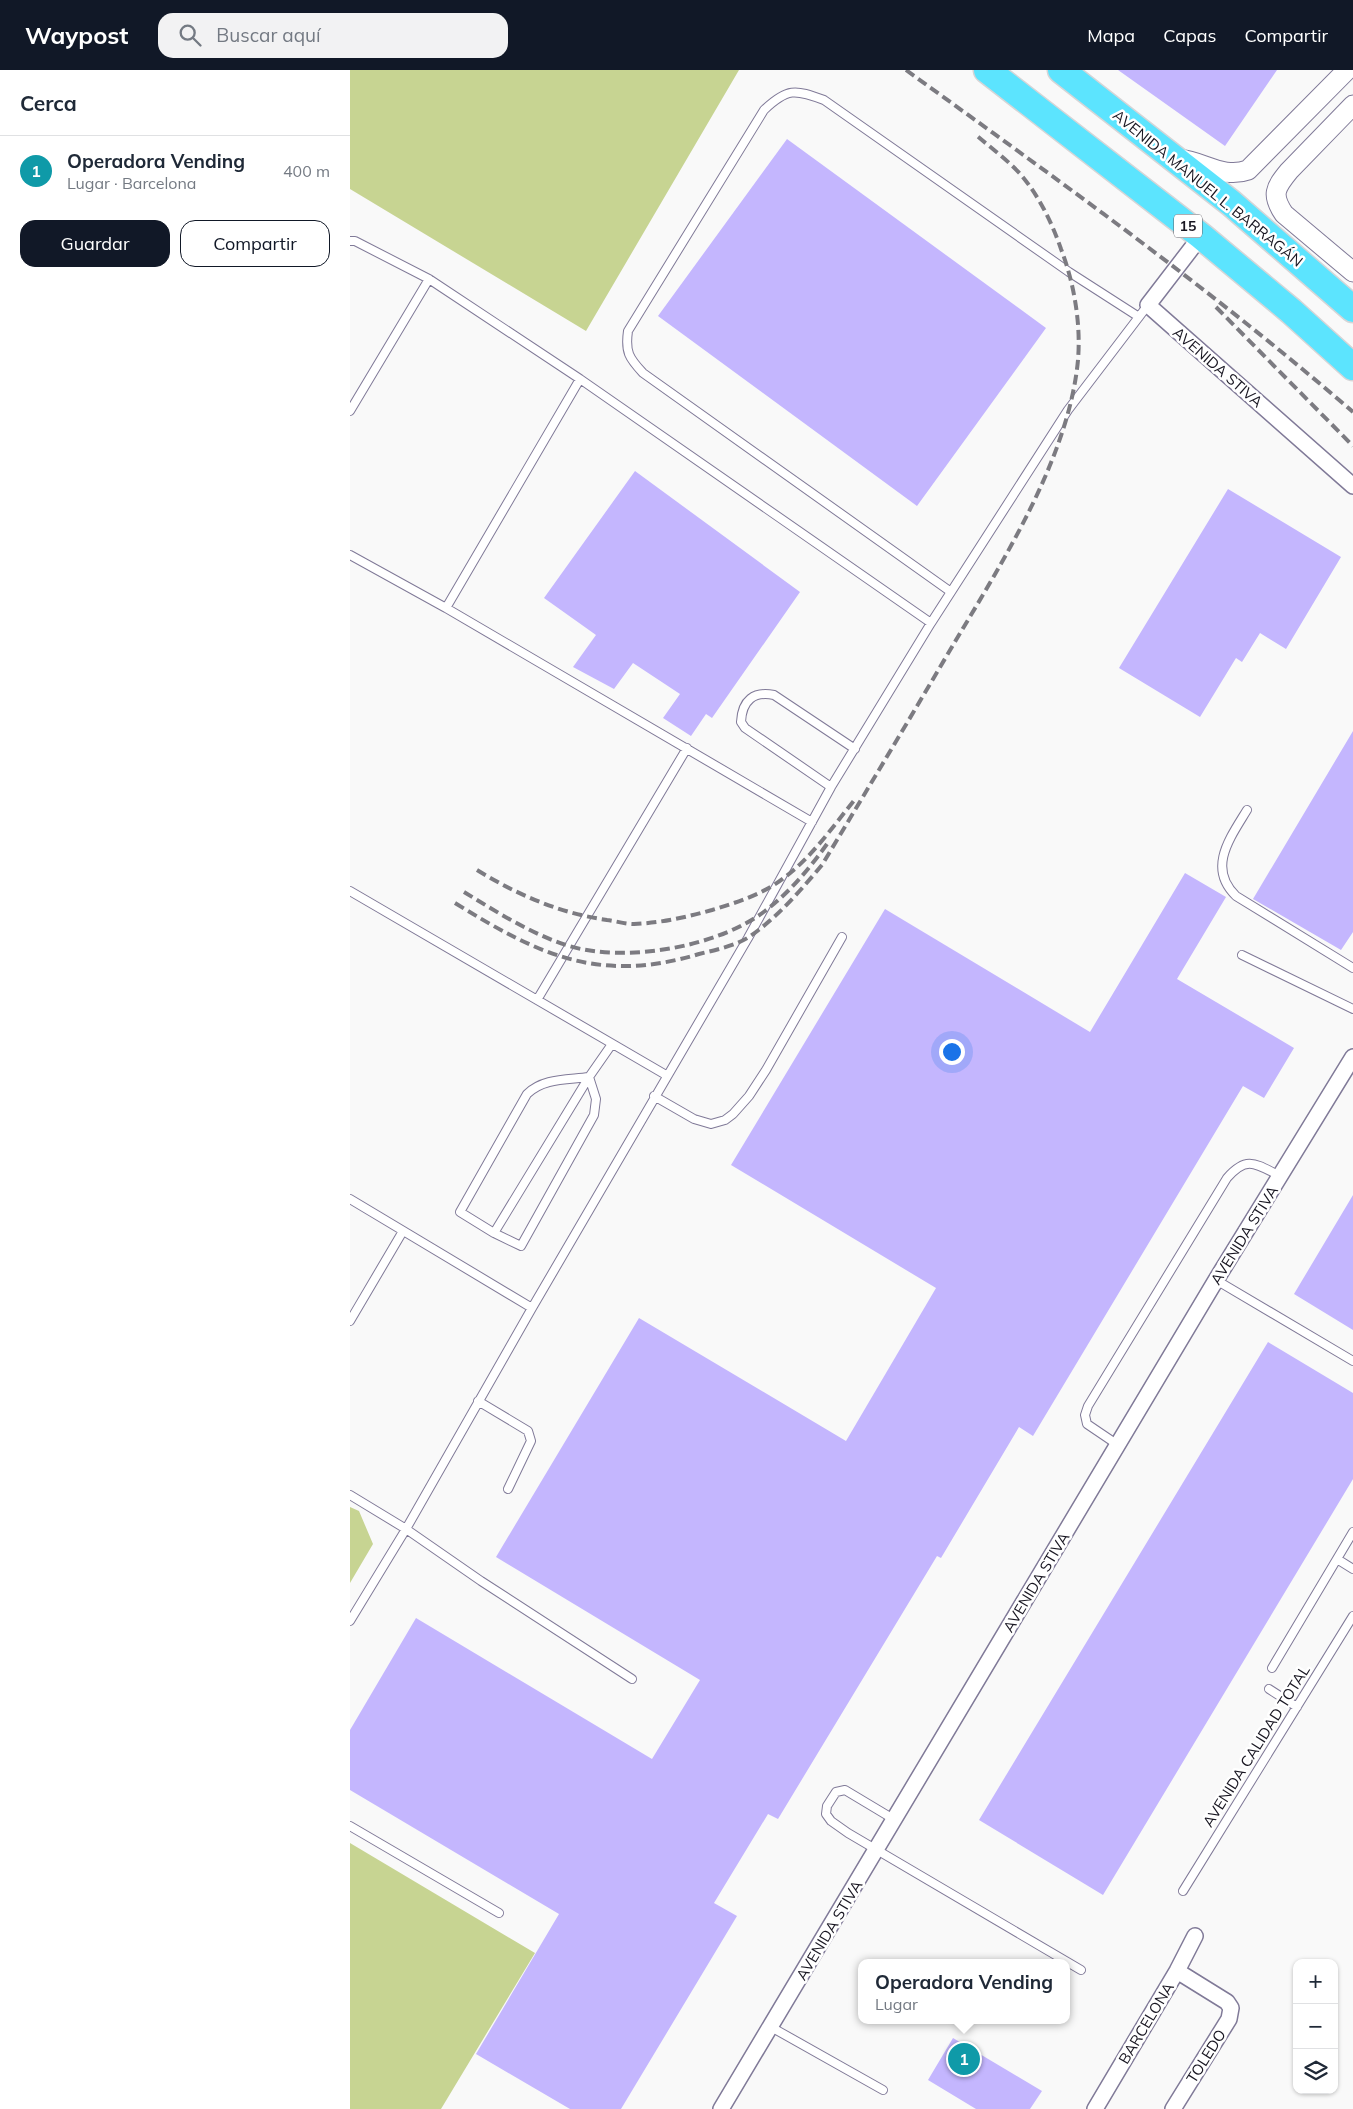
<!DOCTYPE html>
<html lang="es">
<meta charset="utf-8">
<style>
:root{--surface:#fff;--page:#f2f2f3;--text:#1f2937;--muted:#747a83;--line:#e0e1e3;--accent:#111827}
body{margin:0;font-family:Mulish,sans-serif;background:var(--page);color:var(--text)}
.controls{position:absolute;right:15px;bottom:15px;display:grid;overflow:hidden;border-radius:10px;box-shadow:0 1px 4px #0004}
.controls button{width:45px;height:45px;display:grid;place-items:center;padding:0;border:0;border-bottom:1px solid var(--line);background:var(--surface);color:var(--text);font:25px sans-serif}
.you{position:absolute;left:601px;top:981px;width:18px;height:18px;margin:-12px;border:4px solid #fff;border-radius:50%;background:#1a73e8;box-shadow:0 0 0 8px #1a73e833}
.badge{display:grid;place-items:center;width:32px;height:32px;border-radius:50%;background:var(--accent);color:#fff;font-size:16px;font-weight:700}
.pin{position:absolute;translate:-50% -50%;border:2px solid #fff;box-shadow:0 1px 5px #0006}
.popup{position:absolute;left:508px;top:1889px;width:212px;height:65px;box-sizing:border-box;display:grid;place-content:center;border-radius:10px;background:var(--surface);filter:drop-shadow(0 1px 4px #0005);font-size:16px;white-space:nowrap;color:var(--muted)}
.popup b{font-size:19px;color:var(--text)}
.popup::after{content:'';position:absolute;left:50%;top:100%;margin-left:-10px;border:10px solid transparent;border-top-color:var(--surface)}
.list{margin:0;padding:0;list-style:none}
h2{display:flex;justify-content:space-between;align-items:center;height:65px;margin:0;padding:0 20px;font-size:21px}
h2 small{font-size:16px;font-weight:400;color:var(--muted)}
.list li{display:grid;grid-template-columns:32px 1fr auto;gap:15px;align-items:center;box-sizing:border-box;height:70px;padding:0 20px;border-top:1px solid var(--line)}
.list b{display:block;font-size:19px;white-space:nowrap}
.list p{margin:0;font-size:16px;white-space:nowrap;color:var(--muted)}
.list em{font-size:16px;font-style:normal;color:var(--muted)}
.actions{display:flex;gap:10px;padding:15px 20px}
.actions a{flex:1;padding:11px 0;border:1px solid var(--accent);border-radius:15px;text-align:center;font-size:18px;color:var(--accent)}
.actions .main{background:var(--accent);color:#fff}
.icon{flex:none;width:28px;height:28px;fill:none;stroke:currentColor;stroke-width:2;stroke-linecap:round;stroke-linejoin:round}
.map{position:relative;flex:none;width:1003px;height:2039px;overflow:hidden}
header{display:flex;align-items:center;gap:30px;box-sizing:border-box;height:70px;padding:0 25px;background:var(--accent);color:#fff}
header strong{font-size:24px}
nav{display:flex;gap:28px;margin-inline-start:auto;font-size:18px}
.search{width:350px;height:45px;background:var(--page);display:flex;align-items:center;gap:12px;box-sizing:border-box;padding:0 18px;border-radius:15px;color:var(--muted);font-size:19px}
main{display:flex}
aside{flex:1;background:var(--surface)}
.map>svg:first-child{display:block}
</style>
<header>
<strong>Waypost</strong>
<div class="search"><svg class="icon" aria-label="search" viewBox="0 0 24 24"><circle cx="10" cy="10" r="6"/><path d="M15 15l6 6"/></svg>Buscar aquí</div>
<nav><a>Mapa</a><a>Capas</a><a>Compartir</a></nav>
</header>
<main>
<aside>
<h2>Cerca<small></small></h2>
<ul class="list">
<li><span class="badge" style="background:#0f9aa8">1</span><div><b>Operadora Vending</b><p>Lugar · Barcelona</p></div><em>400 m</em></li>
</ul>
<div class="actions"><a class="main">Guardar</a><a>Compartir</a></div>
</aside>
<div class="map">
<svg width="1003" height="2039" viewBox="0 0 1003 2039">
<rect width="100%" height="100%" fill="#f9f9f9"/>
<path fill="#c7d492" d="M0 0H389L236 261 0 119Z
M0 1437 9 1441 23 1474 0 1513Z
M0 1773 185 1883 91 2039H0Z"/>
<path fill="#c4b6fe" d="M768 0H927L875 76Z
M437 69 696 258 567 436 308 246Z
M285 401 450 522 362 648 356 644 341 666 313 648 330 624 283 593 264 619 223 597 246 565 194 528Z
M878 419 991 487 936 579 910 563 892 592 886 588 850 647 769 598Z
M1003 661V862L991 880 903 829Z
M835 803 876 827 827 909 944 978 914 1028 893 1016 683 1366 669 1357 591 1488 587 1486 428 1749 418 1744 364 1833 387 1846 271 2039H220L126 1984 209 1844 0 1720V1660L66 1548 302 1689 350 1610 146 1487 289 1248 496 1371 586 1218 381 1095 535 839 740 962Z
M1003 1125V1260L944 1224Z
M918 1272 1003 1323V1409L753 1825 629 1750Z
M603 1968 692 2021 680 2039H626L578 2010Z"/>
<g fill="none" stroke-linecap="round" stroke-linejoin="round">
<defs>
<path id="service" d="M0 171H5L79 209 230 309 581 553
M0 341 79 209
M0 485 96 538 462 752
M601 522 293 303C279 288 275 282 278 261L414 40C437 18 445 19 474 30L719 202 789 247
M96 538 230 309
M481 717 395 658 391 652C392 630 404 621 424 625L505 679
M897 740C880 768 857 798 886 826L1003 898
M0 821 316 1005
M892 885 1003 939
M187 930 337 678
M304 1026 344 1049 361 1054 375 1050 383 1044 399 1026 416 1000 492 867
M0 1129 182 1238
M144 1163 110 1142 177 1024C193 1008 217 1010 239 1007L246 1029 244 1045 171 1176 144 1163 239 1007 262 974
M866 1210 1003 1291
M0 1251 53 1161
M128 1331 178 1361 181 1371 158 1419
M768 1375 737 1354 735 1345 738 1336 877 1108C897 1085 906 1094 930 1106
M0 1425 56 1459 131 1511 282 1609
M987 1489 1003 1499
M0 1551 56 1459 182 1238 398 868 481 717 581 553 718 340 798 235
M922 1598 1003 1462
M919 1619 947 1637
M545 1750 495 1720 486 1722 477 1736 476 1744 481 1751 498 1763 731 1900
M0 1756 149 1843
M833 1821 1003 1546
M421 1957 533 2020"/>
<path id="minor" d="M851 166 798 235 1003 416
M371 2039 866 1210 1003 987
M745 2039 827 1901 845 1866
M823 2039 879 1949 881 1938 877 1932 827 1901"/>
<path id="tertiary" d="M1003 35 939 101C925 118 921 125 934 144L1003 202
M829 89C855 92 873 109 898 100L997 0"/>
<path id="trunk" d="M637 0 851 166 941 241 1003 297
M711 0 881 133 1003 239"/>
</defs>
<use href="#service" stroke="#807a98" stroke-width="10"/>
<use href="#minor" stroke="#807a98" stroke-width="18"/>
<use href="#tertiary" stroke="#807a98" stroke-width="21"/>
<use href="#trunk" stroke="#d5d5d7" stroke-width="29"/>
<use href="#service" stroke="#fff" stroke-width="8"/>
<use href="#minor" stroke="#fff" stroke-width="15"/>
<use href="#tertiary" stroke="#fff" stroke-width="19"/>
<use href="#trunk" stroke="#5ce4fe" stroke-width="26"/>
<path stroke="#7c7b81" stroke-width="4" stroke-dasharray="10 5" stroke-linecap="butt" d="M556 0C708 110 861 219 1003 342
M866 237 1003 376
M127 800C168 825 209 843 257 850 266 851 275 854 284 854 311 853 337 847 362 840 388 832 414 824 435 807 463 786 484 755 506 728
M114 822C147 842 181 864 219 876 276 893 368 877 415 841 440 822 459 799 477 774
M105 833C189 885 249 914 349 884 365 880 385 876 399 867 427 848 451 820 472 795 517 720 562 645 606 570 655 488 719 386 728 290 731 253 724 213 711 179 702 153 690 128 672 106 659 91 641 78 626 65"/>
</g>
<g text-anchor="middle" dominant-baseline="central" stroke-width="5" stroke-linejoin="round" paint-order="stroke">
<rect fill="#fff" stroke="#5d5c64" stroke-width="1" x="824" y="144.5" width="28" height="23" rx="4"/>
<g font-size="14" font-weight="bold" fill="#181621">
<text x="838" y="156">15</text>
</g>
<g font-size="15" fill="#181621" stroke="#fff">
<text transform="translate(858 118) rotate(39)">AVENIDA MANUEL L. BARRAGÁN</text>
<text transform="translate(868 297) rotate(41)">AVENIDA STIVA</text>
<text transform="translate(894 1165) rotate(-58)">AVENIDA STIVA</text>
<text transform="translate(686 1512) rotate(-59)">AVENIDA STIVA</text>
<text transform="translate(906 1676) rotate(-58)">AVENIDA CALIDAD TOTAL</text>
<text transform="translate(479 1860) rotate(-59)">AVENIDA STIVA</text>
<text transform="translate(796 1953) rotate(-59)">BARCELONA</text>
<text transform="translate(856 1986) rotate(-58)">TOLEDO</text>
</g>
</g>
</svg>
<div class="controls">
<button>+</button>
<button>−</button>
<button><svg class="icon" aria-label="layers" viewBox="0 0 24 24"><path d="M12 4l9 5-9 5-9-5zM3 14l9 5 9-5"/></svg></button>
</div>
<div class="you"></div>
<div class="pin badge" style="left:614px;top:1989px;background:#0f9aa8">1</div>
<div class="popup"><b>Operadora Vending</b>Lugar</div>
</div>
</main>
